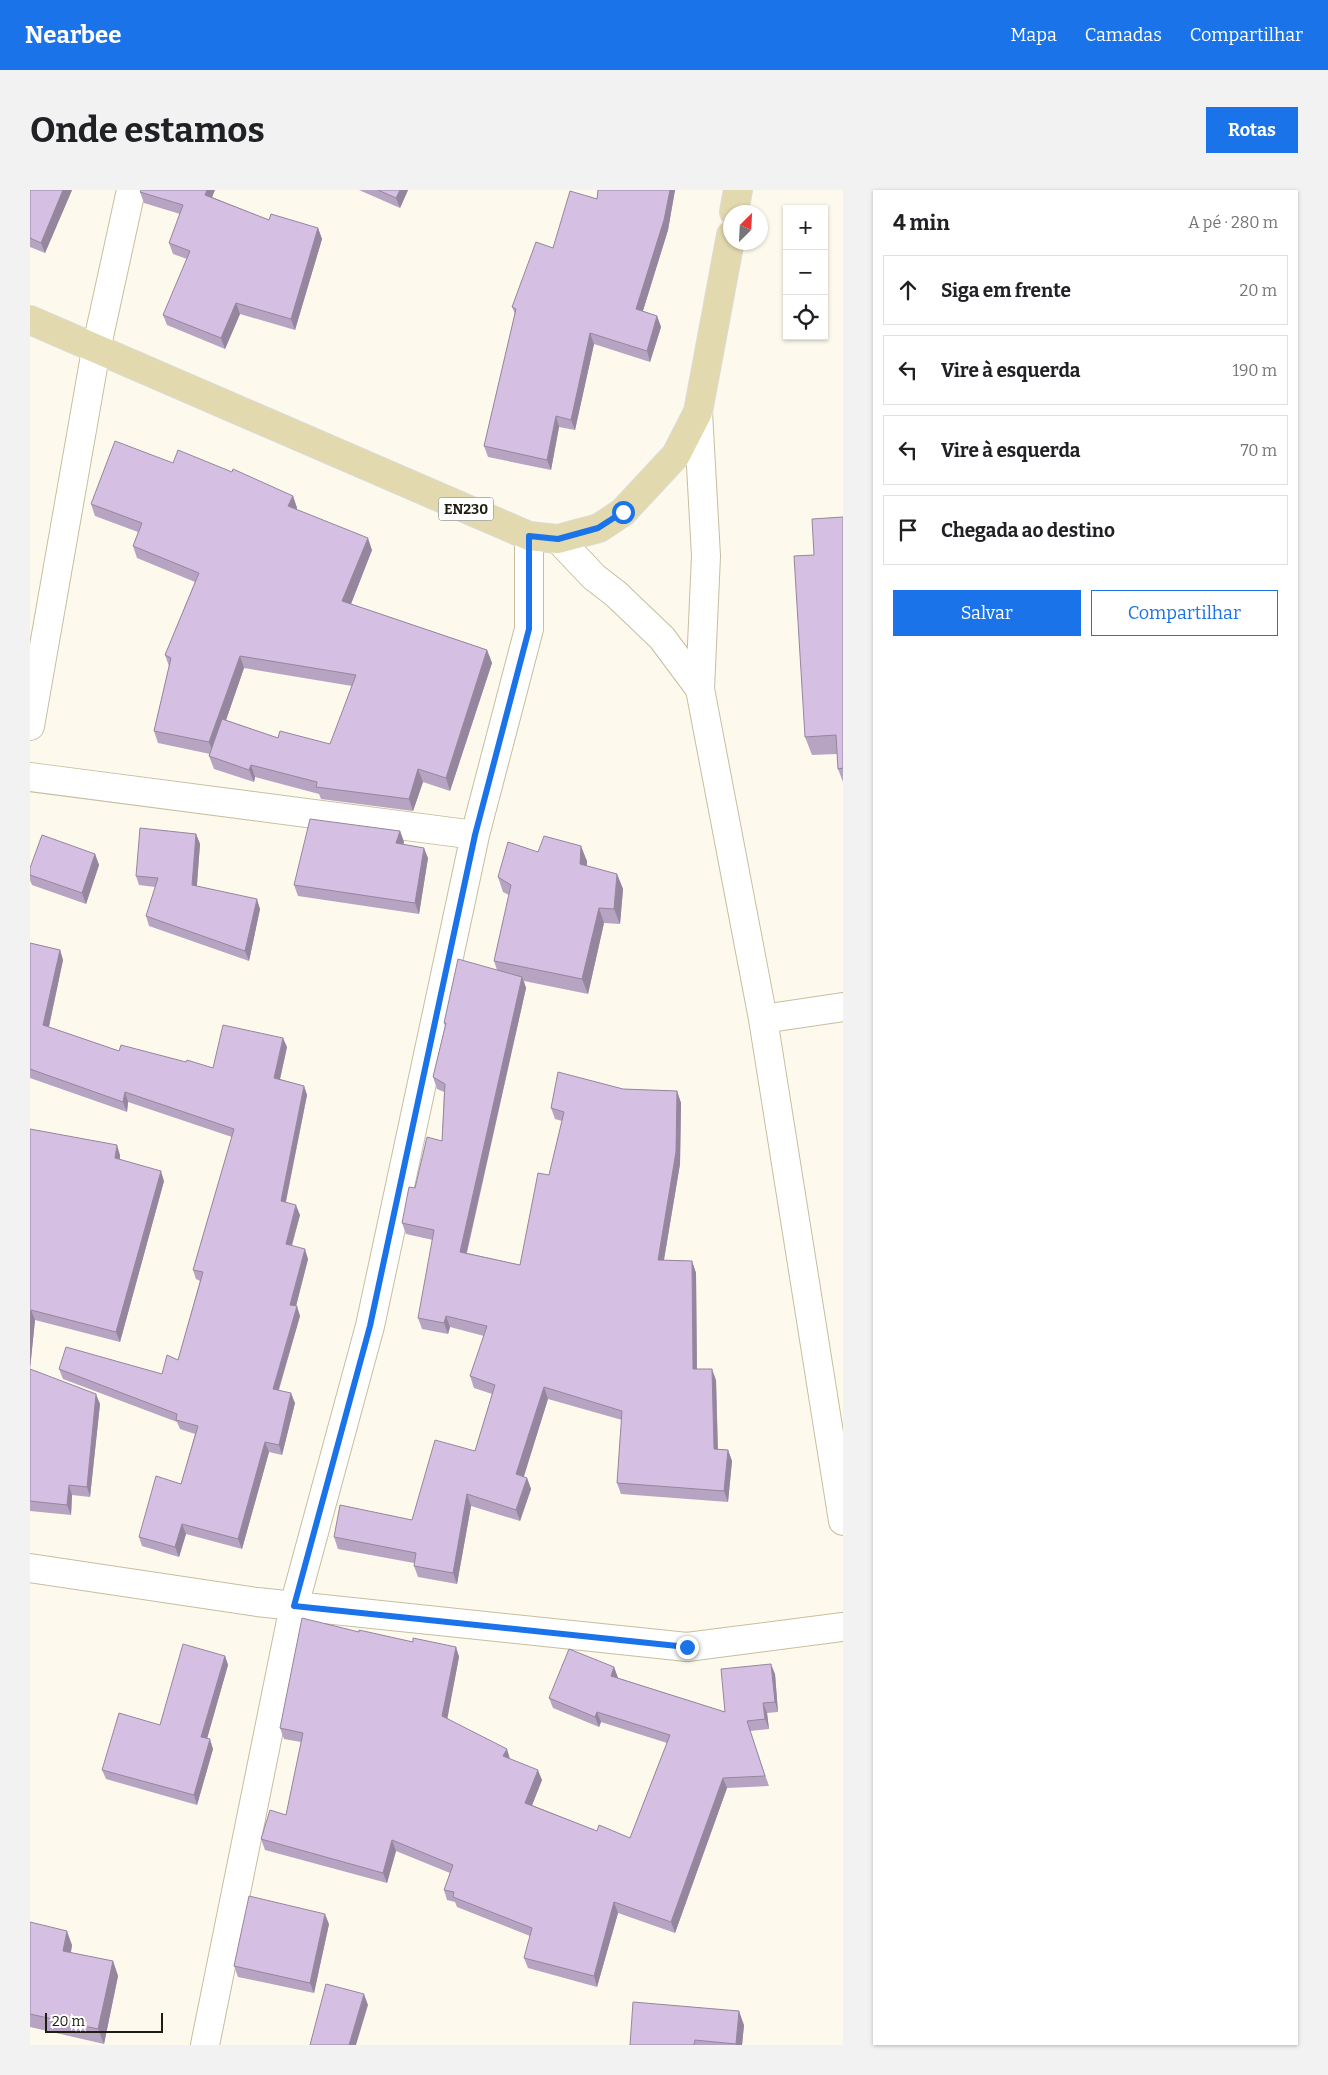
<!DOCTYPE html>
<html lang="pt">
<meta charset="utf-8">
<style>
:root{--surface:#fff;--page:#f2f2f2;--text:#202124;--muted:#757577;--line:#e0e0e0;--accent:#1a73e8}
body{margin:0;font-family:Bitter,serif;background:var(--page);color:var(--text)}
.controls{position:absolute;right:15px;top:15px;display:grid;overflow:hidden;border-radius:0px;box-shadow:0 1px 4px #0004}
.controls button{width:45px;height:45px;display:grid;place-items:center;padding:0;border:0;border-bottom:1px solid var(--line);background:var(--surface);color:var(--text);font:25px sans-serif}
.compass{position:absolute;left:693px;top:15px;width:45px;height:45px;border-radius:50%;background:var(--surface);box-shadow:0 1px 4px #0004;rotate:24deg}
.scale{position:absolute;left:15px;bottom:12px;width:118px;box-sizing:border-box;padding-left:5px;border:2px solid #1f1c10;border-top:0;font-size:14px;line-height:18px;white-space:nowrap;color:#1f1c10;-webkit-text-stroke:4px #fff;paint-order:stroke}
.stop{position:absolute;width:15px;height:15px;margin:-11px;border:4px solid #1a73e8;border-radius:50%;background:#fff}
.stop.end{background:#1a73e8;border-color:#fff;box-shadow:0 1px 5px #0008}
.list{margin:0;padding:0;list-style:none}
h2{display:flex;justify-content:space-between;align-items:center;height:65px;margin:0;padding:0 20px;font-size:21px}
h2 small{font-size:16px;font-weight:400;color:var(--muted)}
.list li{display:grid;grid-template-columns:32px 1fr auto;gap:15px;align-items:center;box-sizing:border-box;height:70px;margin:0 10px 10px;padding:0 10px;border:1px solid var(--line);border-radius:0px}
.list b{display:block;font-size:19px;white-space:nowrap}
.list em{font-size:16px;font-style:normal;color:var(--muted)}
.actions{display:flex;gap:10px;padding:15px 20px}
.actions a{flex:1;padding:11px 0;border:1px solid var(--accent);border-radius:0px;text-align:center;font-size:18px;color:var(--accent)}
.actions .main{background:var(--accent);color:#fff}
.icon{flex:none;width:28px;height:28px;fill:none;stroke:currentColor;stroke-width:2;stroke-linecap:round;stroke-linejoin:round}
.map{position:relative;flex:none;width:813px;height:1855px;overflow:hidden;border-radius:0px}
header{display:flex;align-items:center;gap:30px;box-sizing:border-box;height:70px;padding:0 25px;background:var(--accent);color:#fff}
header strong{font-size:24px}
nav{display:flex;gap:28px;margin-inline-start:auto;font-size:18px}
.intro{display:flex;align-items:center;justify-content:space-between;box-sizing:border-box;height:120px;padding:0 30px}
h1{margin:0;font-size:35px}
.button{padding:12px 22px;border-radius:0px;background:var(--accent);color:#fff;font-size:18px;font-weight:700}
main{display:flex;gap:30px;padding:0 30px}
aside{flex:1;background:var(--surface);border-radius:0px;box-shadow:0 1px 4px #0004}
.map>svg:first-child{display:block}
</style>
<header>
<strong>Nearbee</strong>
<nav><a>Mapa</a><a>Camadas</a><a>Compartilhar</a></nav>
</header>
<div class="intro"><h1>Onde estamos</h1><a class="button">Rotas</a></div>
<main>
<div class="map">
<svg width="813" height="1855" viewBox="0 0 813 1855">
<rect width="100%" height="100%" fill="#fdfaed"/>
<g fill="none" stroke-linecap="round" stroke-linejoin="round">
<defs>
<path id="street" d="M668 222 676 366 670 499 733 829 813 1331
M528 349 564 387 586 404 632 448 670 499
M0 536 66 160 101 0
M0 587 445 645
M733 829 813 817
M0 1378 227 1412 657 1457 813 1437
M175 1855 264 1416 340 1136 445 645 499 439V346"/>
<path id="primary" d="M704 22 708 0
M0 130 499 346 528 349 569 338 593 322 646 265 668 222 701 45"/>
</defs>
<use href="#street" stroke="#c6be9e" stroke-width="30"/>
<use href="#primary" stroke="#dbdbd9" stroke-width="30"/>
<use href="#street" stroke="#fff" stroke-width="28"/>
<use href="#primary" stroke="#e3d9af" stroke-width="28"/>
</g>
<path fill="#b7a4c2" fill-rule="evenodd" d="M0 0H42L15 63 0 57Z
M329 0H378L370 18Z
M568 0H645L638 40 613 121 627 126 631 137 620 172 564 154 545 240 529 237 521 280 458 267 454 256 485 124 482 117 523 58 567 9Z
M110 2 182 7 239 30 288 38 292 49 265 140 210 124 195 159 137 135 133 125 157 69 143 64 139 53 150 24 114 13Z
M143 273 263 306 267 318V320L342 360 321 414 457 460 462 473 420 601 393 592 383 621 291 609 289 604 225 587 224 592 184 579 179 566 180 564 128 553 124 541 139 476 135 465 165 392 107 368 103 356 108 342 65 326 61 314ZM214 478 322 496 300 554 248 548 196 530Z
M813 327V592L808 579 807 564 782 565 775 547 784 365Z
M370 641 374 652 373 654 398 668 389 724 268 706 264 695Z
M166 644 170 654 167 696 230 719 219 771 119 736 116 726 125 697 109 695 106 686Z
M508 662 557 671V676L587 684 593 699 590 734 574 733 558 804 494 791 496 798 437 1063 490 1075 519 985 532 931 525 929 521 918 593 899 647 901 651 913 650 974 634 1070 662 1071 666 1083 667 1179 686 1190 688 1259 698 1260 702 1271 698 1312 591 1304 587 1293 592 1230 518 1209 493 1287 497 1288 501 1299 490 1331 441 1316 427 1394 388 1387 384 1376V1373L308 1359 304 1347 382 1330 445 1261 462 1204 444 1198 440 1186 454 1146 420 1137 418 1144 392 1139 388 1128 403 1050 376 1044 372 1033 385 998 412 951 414 902 407 899 403 887 415 836 414 833 467 780 464 771 479 705 473 702 468 687Z
M65 664 69 675 56 714 2 695 0 690V678Z
M0 753 30 760 33 770 19 837 89 861 183 878 257 857 250 889 274 896 277 905 256 1012 270 1025 262 1056 278 1069 266 1116 270 1126 249 1200 265 1213 252 1265 239 1262 212 1359 156 1344 149 1367 112 1356 109 1347 151 1294 165 1244 150 1239 147 1232 33 1189 29 1179 132 1184 148 1170 170 1091 166 1089 163 1080 202 947 98 912 97 922 0 888Z
M0 939 90 965V969L134 991 90 1152 5 1130 0 1179Z
M0 1179 70 1214 60 1307 42 1305 41 1325 0 1321Z
M329 1442 383 1452 426 1457 429 1467 417 1528 512 1590 502 1615 567 1641 600 1648 637 1553 571 1532 569 1537 523 1518 519 1508 584 1477 588 1488 695 1522 745 1484 748 1522 737 1523 739 1539 720 1541 739 1596 697 1598 645 1743 588 1723 567 1797 498 1778 494 1768 500 1746 427 1717 425 1712 417 1710 414 1700 420 1683 366 1661 357 1693 235 1660 231 1649 256 1625 271 1552 254 1549 250 1538Z
M195 1466 198 1475 177 1548 183 1559 167 1615 76 1589 72 1580 130 1535Z
M0 1732 42 1755 41 1763 83 1771 88 1786 74 1854 0 1837Z
M299 1734 284 1803 208 1787 204 1776Z
M714 1835 712 1855H600Z"/>
<path fill="#95869e" d="M33 0H42L15 63 11 53Z
M177 0H185L179 15 175 5Z
M370 0H378L370 18 366 8Z
M640 0H645L638 40 610 130 606 119Z
M288 38 292 49 265 140 261 129Z
M206 113 210 124 195 159 191 148Z
M627 126 631 137 620 172 617 161Z
M560 143 564 154 545 240 541 230Z
M526 226 529 237 521 280 517 270Z
M263 306 267 318 263 329 258 316Z
M338 348 342 360 317 424 312 411Z
M457 460 462 473 420 601 416 588Z
M210 466 214 478 184 565 179 552Z
M221 575 225 587 224 592 219 580Z
M388 579 393 592 383 621 379 609Z
M370 641 374 652 370 664 366 653Z
M166 644 170 654 166 705 162 695Z
M551 656 557 671 556 689 550 674Z
M394 658 398 668 389 724 385 713Z
M65 664 69 675 56 714 52 703Z
M587 684 593 699 590 734 584 719Z
M227 709 230 719 219 771 215 761Z
M569 718 574 733 558 804 552 789Z
M30 760 33 770 17 845 13 835Z
M492 787 496 798 434 1073 430 1062Z
M253 848 257 857 248 898 244 888Z
M274 896 277 905 254 1020 251 1011Z
M647 901 651 913 650 974 632 1081 628 1070Z
M95 902 98 912 97 922 93 912Z
M87 955 90 965 89 978 85 968Z
M131 981 134 991 90 1152 86 1142Z
M266 1015 270 1025 259 1064 256 1054Z
M275 1059 278 1069 264 1124 260 1115Z
M662 1071 666 1083 667 1190 663 1179Z
M267 1116 270 1126 246 1208 243 1199Z
M1 1120 5 1130 0 1179V1131Z
M416 1126 420 1137 418 1144 414 1133Z
M682 1179 686 1190 688 1270 684 1259Z
M514 1197 518 1209 491 1296 486 1284Z
M261 1203 265 1213 252 1265 249 1255Z
M66 1204 70 1214 60 1307 57 1297Z
M235 1252 239 1262 212 1359 208 1349Z
M698 1260 702 1271 698 1312 694 1301Z
M497 1288 501 1299 490 1331 486 1320Z
M39 1295 42 1305 41 1325 37 1315Z
M437 1304 441 1316 427 1394 423 1383Z
M152 1334 156 1344 149 1367 145 1357Z
M426 1457 429 1467 416 1536 412 1526Z
M195 1466 198 1475 175 1556 171 1547Z
M741 1474 745 1484 748 1522 745 1512Z
M584 1477 588 1488 585 1496 581 1486Z
M733 1513 737 1523 739 1539 735 1529Z
M567 1522 571 1532 569 1537 565 1527Z
M180 1549 183 1559 167 1615 164 1605Z
M477 1559 480 1569 476 1577 473 1566Z
M508 1580 512 1590 499 1623 495 1613Z
M693 1588 697 1598 645 1743 641 1732Z
M362 1650 366 1661 357 1693 353 1683Z
M584 1712 588 1723 567 1797 564 1786Z
M295 1724 299 1734 284 1803 280 1793Z
M37 1741 42 1755 38 1776 33 1761Z
M83 1771 88 1786 74 1854 68 1839Z
M334 1804 338 1815 326 1855H319Z
M709 1821 714 1835 712 1855H706V1854Z"/>
<path fill="#d5bfe2" stroke="#95869e" d="M0 0H33L11 53 0 48Z
M111 0H177L175 5 239 30 241 24 288 38 261 129 206 113 191 148 133 125 160 61 139 53 153 15 110 2Z
M348 0H370L366 8Z
M568 0H640L634 30 606 119 627 126 617 161 560 143 541 230 526 226 517 270 454 256 486 119 482 117 506 52 523 58 540 1 567 9Z
M85 251 143 273 148 260 202 282 203 279 263 306 258 316 338 348 312 411 457 460 416 588 388 579 379 609 286 597 287 592 221 575 219 580 179 566 192 529 248 548 250 541 300 554 326 485 210 466 179 552 124 541 141 468 135 465 169 383 103 356 112 333 61 314Z
M813 327V578L808 579 806 545 775 547 764 366 784 365 782 329Z
M280 629 370 641 366 653 394 658 385 713 264 695Z
M110 638 166 644 162 695 227 709 215 761 116 726 128 688 106 686Z
M12 645 65 664 52 703 0 685V678Z
M514 646 551 656 550 674 587 684 584 719 569 718 552 789 464 771 481 695 468 687 478 652 508 662Z
M0 753 30 760 13 835 89 861 91 855 156 872 157 870 183 878 193 835 253 848 244 888 274 896 251 1011 266 1015 256 1054 275 1059 260 1115 267 1116 243 1199 261 1203 249 1255 235 1252 208 1349 152 1334 145 1357 109 1347 126 1286 151 1294 168 1236 146 1230 147 1224 29 1179 36 1157 132 1184 137 1165 148 1170 173 1082 163 1080 204 939 95 902 93 912 0 879Z
M428 769 492 787 430 1062 490 1075 508 983 519 985 534 922 521 918 528 882 593 899 647 901 646 962 628 1070 662 1071 663 1179H682L684 1259 698 1260 694 1301 587 1293 592 1221 514 1197 486 1284 497 1288 486 1320 437 1304 423 1383 384 1376 386 1363 304 1347 310 1315 382 1330 405 1250 445 1261 465 1195 440 1186 457 1136 416 1126 414 1133 388 1128 404 1040 372 1033 379 997 385 998 397 947 412 951 415 894 403 887 416 833H414Z
M0 939 87 955 85 968 131 981 86 1142 1 1120 0 1131Z
M0 1179 66 1204 57 1297 39 1295 37 1315 0 1311Z
M272 1428 329 1442V1440L383 1452V1448L426 1457 412 1526 477 1559 473 1566 508 1580 495 1613 567 1641 569 1635 600 1648 640 1545 567 1522 565 1527 519 1508 539 1459 584 1477 581 1486 695 1522 691 1479 741 1474 745 1512 733 1513 735 1529 717 1531 735 1586 693 1588 641 1732 584 1712 564 1786 494 1768 502 1738 423 1707 424 1702 414 1700 423 1675 362 1650 353 1683 231 1649 240 1620 256 1625 273 1543 250 1538Z
M153 1454 195 1466 171 1547 180 1549 164 1605 72 1580 89 1523 130 1535Z
M219 1706 295 1724 280 1793 204 1776Z
M0 1732 37 1741 33 1761 83 1771 68 1839 0 1824Z
M296 1794 334 1804 319 1855H280Z
M603 1812 709 1821 706 1854 665 1850 664 1855H600Z"/>
<g fill="none" stroke-linecap="round" stroke-linejoin="round">
<path stroke="#1a73e8" stroke-width="6" d="M593 322 568 338 528 349 499 346V439L445 645 340 1136 264 1416 657 1457"/>
</g>
<g text-anchor="middle" dominant-baseline="central" stroke-width="4" stroke-linejoin="round" paint-order="stroke">
<rect fill="#fff" stroke="#626058" stroke-width="1" x="408.5" y="307.5" width="55" height="23" rx="4"/>
<g font-size="14" font-weight="bold" fill="#1f1c10">
<text x="436" y="319">EN230</text>
</g>
</g>
</svg>
<div class="controls">
<button>+</button>
<button>−</button>
<button><svg class="icon" aria-label="locate" viewBox="0 0 24 24"><circle cx="12" cy="12" r="6"/><path d="M12 2v4M12 18v4M2 12h4M18 12h4"/></svg></button>
</div>
<svg class="compass" viewBox="-18 -18 36 36"><path d="M0-13l5 13h-10z" fill="#e53935"/><path d="M0 13l5-13h-10z" fill="#757577"/></svg>
<div class="scale">20 m</div>
<div class="stop" style="left:593px;top:322px"></div>
<div class="stop end" style="left:657px;top:1457px"></div>
</div>
<aside>
<h2>4 min<small>A pé · 280 m</small></h2>
<ul class="list">
<li><svg class="icon" aria-label="ahead" viewBox="0 0 24 24"><path d="M12 20V5M6 11l6-6 6 6"/></svg><div><b>Siga em frente</b></div><em>20 m</em></li>
<li><svg class="icon" aria-label="left" viewBox="0 0 24 24"><path d="M17 20v-9H6M10 6l-5 5 5 5"/></svg><div><b>Vire à esquerda</b></div><em>190 m</em></li>
<li><svg class="icon" aria-label="left" viewBox="0 0 24 24"><path d="M17 20v-9H6M10 6l-5 5 5 5"/></svg><div><b>Vire à esquerda</b></div><em>70 m</em></li>
<li><svg class="icon" aria-label="arrive" viewBox="0 0 24 24"><path d="M6 21V4h12l-3 4 3 4H6"/></svg><div><b>Chegada ao destino</b></div></li>
</ul>
<div class="actions"><a class="main">Salvar</a><a>Compartilhar</a></div>
</aside>
</main>
